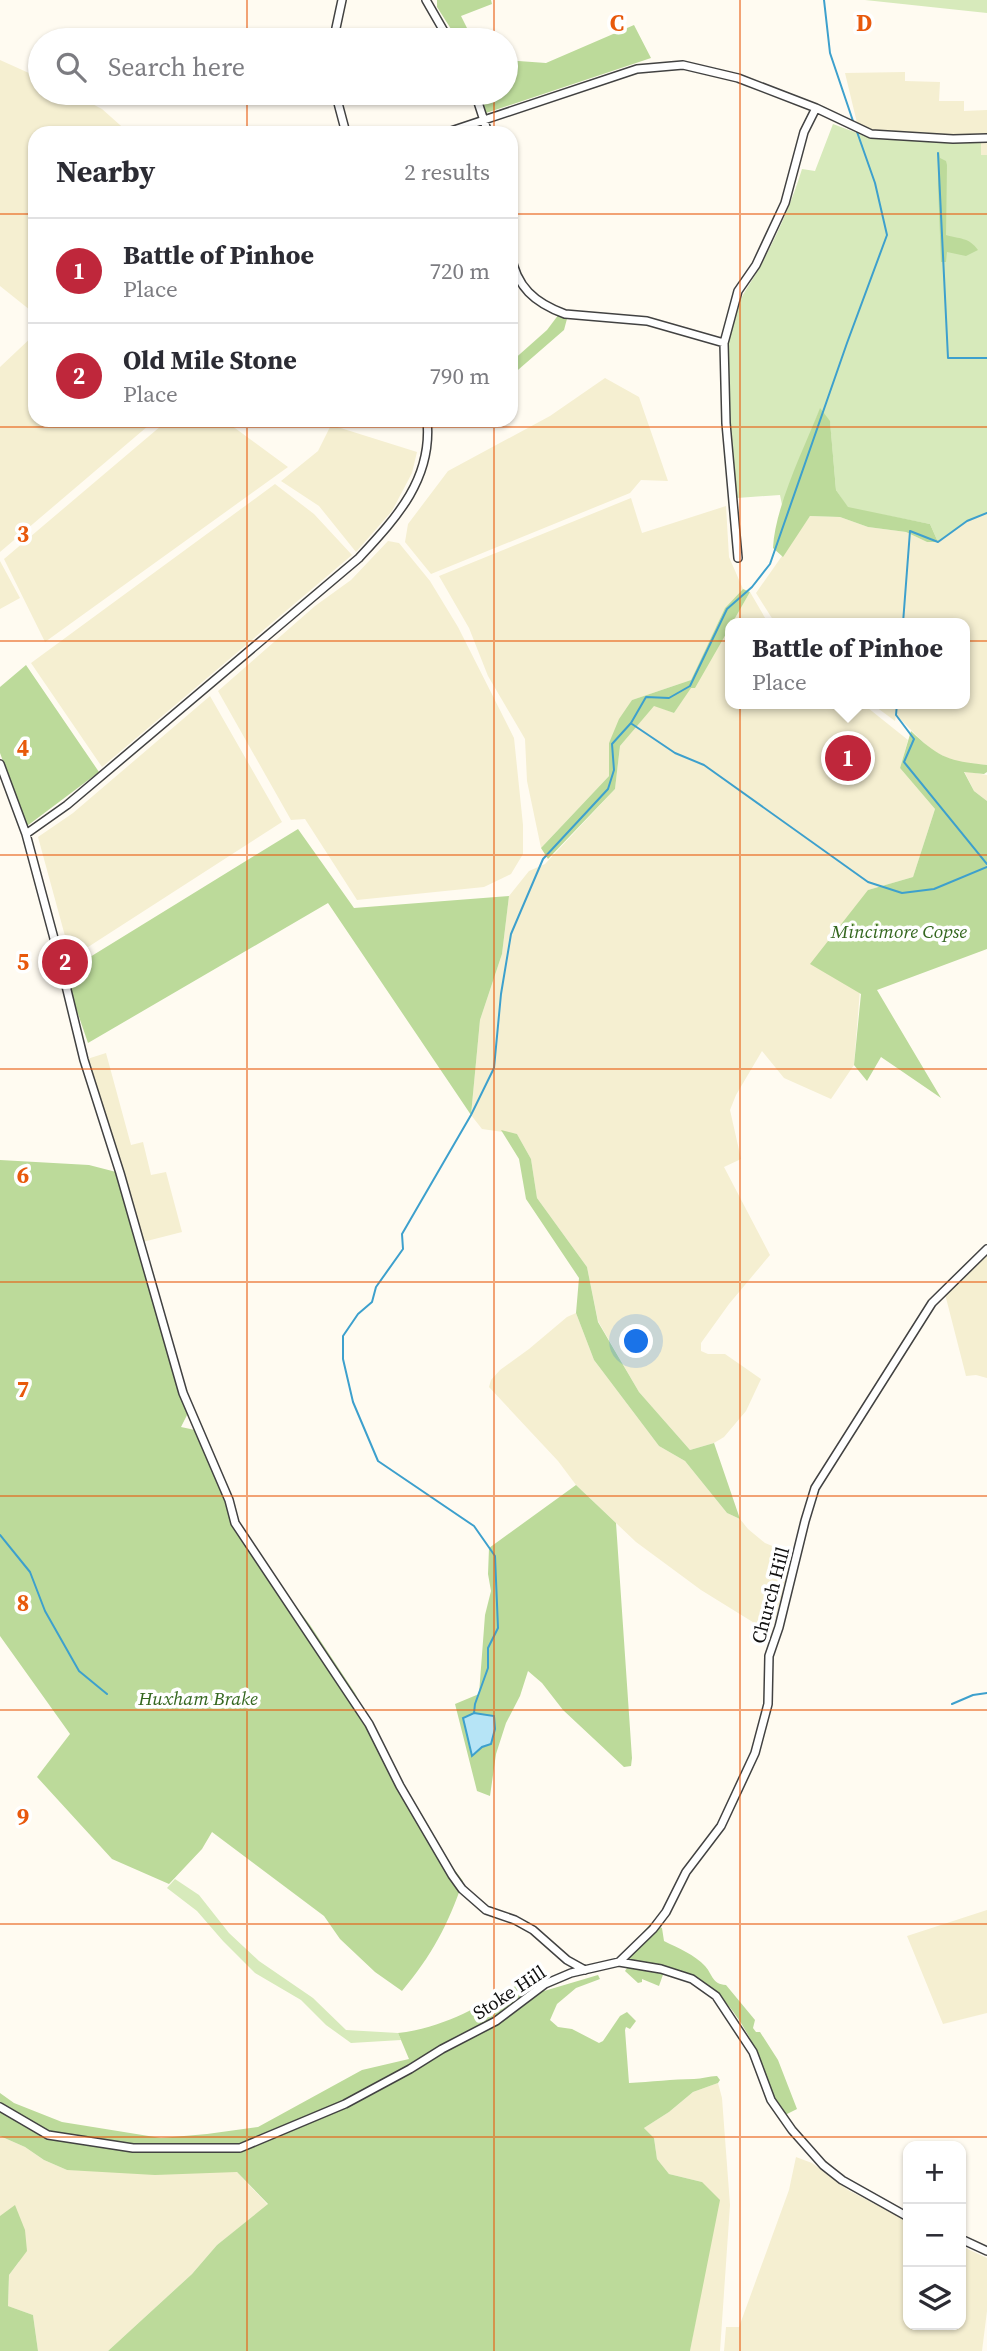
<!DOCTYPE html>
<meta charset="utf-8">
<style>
:root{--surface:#fff;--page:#f2f2f3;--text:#2b2b33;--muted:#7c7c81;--line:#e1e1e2;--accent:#bf273b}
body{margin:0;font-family:"Source Serif 4",serif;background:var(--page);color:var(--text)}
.controls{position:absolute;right:21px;bottom:21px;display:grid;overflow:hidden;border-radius:14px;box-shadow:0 2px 5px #0004}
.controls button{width:63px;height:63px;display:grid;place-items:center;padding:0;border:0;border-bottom:2px solid var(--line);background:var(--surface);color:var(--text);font:35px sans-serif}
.you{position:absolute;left:637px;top:1342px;width:24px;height:24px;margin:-18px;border:5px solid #fff;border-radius:50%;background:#1a73e8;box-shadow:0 0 0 10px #1a73e833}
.badge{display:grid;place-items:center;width:46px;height:46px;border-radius:50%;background:var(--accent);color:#fff;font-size:23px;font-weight:700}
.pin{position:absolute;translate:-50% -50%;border:4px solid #fff;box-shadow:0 2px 7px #0006}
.popup{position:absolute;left:725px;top:618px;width:245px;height:91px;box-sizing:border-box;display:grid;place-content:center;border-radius:14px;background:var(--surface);filter:drop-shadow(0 2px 5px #0005);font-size:23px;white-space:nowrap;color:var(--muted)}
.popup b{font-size:26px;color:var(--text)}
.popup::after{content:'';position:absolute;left:50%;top:100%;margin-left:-14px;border:14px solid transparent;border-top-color:var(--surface)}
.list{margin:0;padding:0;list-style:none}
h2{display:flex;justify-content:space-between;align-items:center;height:91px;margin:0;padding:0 28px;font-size:30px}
h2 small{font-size:23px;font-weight:400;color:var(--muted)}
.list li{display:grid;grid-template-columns:46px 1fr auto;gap:21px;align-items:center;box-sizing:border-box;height:105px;padding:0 28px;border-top:2px solid var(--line)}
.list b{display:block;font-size:26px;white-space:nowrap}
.list p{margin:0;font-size:23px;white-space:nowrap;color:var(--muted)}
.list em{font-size:23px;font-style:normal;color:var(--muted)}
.icon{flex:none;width:38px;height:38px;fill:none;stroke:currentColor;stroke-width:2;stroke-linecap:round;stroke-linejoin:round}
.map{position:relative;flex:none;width:987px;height:2351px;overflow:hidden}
.search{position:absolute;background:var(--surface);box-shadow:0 2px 5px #0004;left:28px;top:28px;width:490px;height:77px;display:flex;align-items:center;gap:18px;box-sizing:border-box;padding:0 24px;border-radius:38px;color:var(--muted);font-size:26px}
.panel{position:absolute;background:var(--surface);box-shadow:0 2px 5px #0004;left:28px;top:126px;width:490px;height:301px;border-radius:21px}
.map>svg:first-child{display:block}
</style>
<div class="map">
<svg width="987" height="2351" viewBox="0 0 987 2351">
<rect width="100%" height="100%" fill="#fffbf1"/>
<path fill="#f5efd1" d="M0 60 40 78V93H71L102 109 129 133H35V314L0 286Z
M905 72V81L940 82 939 101H964V111L987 110V155H981V138L872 134 858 127 845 73Z
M35 334V420H155L0 552V367Z
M605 378 639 397 668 481 641 480 630 493 431 574 405 542 408 524 448 471 550 416Z
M168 420H224L288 467 45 642 4 559Z
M331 425 417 452 412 473 392 511 356 552 319 506 281 481 318 451Z
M275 484 314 514 352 555 102 767 31 663Z
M631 498 642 533 726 506 729 557 743 589 725 608 691 680 632 700 609 743V776L541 848 527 781 525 739 488 676 469 628 439 576Z
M987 513V765L954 762 930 749 896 715 895 721 872 704H965V623H775L756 593 810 516 840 517 868 527 906 532 927 542H938L967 521Z
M388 541 399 543 430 581 458 627 514 738 523 825V854L511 874 484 887 357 900 305 819 291 820 218 691 315 606 351 580Z
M0 561 20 598 0 609Z
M750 592 768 623H732Z
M731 625V704H863L908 740 900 768 935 809 913 877 868 890 854 1065 831 1099 784 1078 762 1051 736 1095 730 1110 741 1159 724 1167 770 1255 729 1304 701 1343V1351L708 1354H725L761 1379 746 1411 724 1437 714 1443 690 1450 639 1392 598 1321 587 1267 537 1198 531 1159 517 1134 482 1129 471 1115 480 1020 502 954 509 896 529 871 545 864 615 789 620 746 654 705 674 713Z
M210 696 282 822 71 958 38 837 73 813Z
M964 771 987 775V801L974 791Z
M106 1053 131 1145 143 1142 151 1175 166 1172 182 1232 139 1243 84 1060Z
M987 1255V1378L976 1375 966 1376 945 1294Z
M576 1313 594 1360 659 1446 685 1461 727 1513 740 1519 748 1529 765 1543 792 1554 776 1617 773 1623 764 1629 701 1590 636 1542 576 1485 558 1461 489 1387 491 1380 500 1370 529 1349 567 1317Z
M987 1910V2013L943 2024 907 1936Z
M718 2083 722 2098 730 2205 720 2351H690L697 2312 702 2182 669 2174 657 2159 654 2138 644 2128 669 2112 693 2092Z
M0 2136 25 2147 44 2160 67 2170 237 2172 268 2205 217 2245 192 2274 108 2351H38L33 2315 8 2306 9 2275 19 2262 0 2216Z
M796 2157 812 2163 848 2190 908 2221V2325H961V2246L987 2258V2311L982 2351H724L726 2327H739L789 2190Z"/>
<path fill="#d7eabb" d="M865 0H987V13Z
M833 124 873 139 981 141V155H987V513L967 521 938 542 930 524 848 508 836 490 830 422 820 409 782 505 780 495 737 498C731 442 717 358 738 305 744 291 755 277 762 263 778 233 792 202 802 169L815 171Z
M175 1879 199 1895 229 1933 259 1961 313 1998 346 2030 398 2033 401 2040 351 2043 326 2025 301 2000 255 1973 223 1941 197 1911 167 1888Z"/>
<path fill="#bcda9a" d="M437 0H491L492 4 461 16 473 40H458L437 7Z
M634 25 651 58 486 113 480 93H506V60L546 63Z
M939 150 940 158 946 161 947 165 946 235C959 239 969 237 978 250L966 256 947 252 946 262H941L938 184Z
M559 314 568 315 564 330 511 376V362L547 330Z
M820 408 830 421 836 490 848 507 930 524 938 542H927L906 532 868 527 840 517 810 516 783 557 773 548C775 506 804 449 820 408Z
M743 589 750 592 695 688H691L674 713 654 706 620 746 615 789 548 859 541 848 609 776V743L619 719 632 700 691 680 725 608Z
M26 665 99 772 27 826 0 753V687Z
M911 731C939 758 949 761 987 765V772L984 774 964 772 974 791 987 801V949L877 990 941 1098 881 1057 867 1081 854 1065 861 994 810 964 868 890 913 877 935 809 900 768Z
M298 829 354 908 509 896 502 954 480 1020 471 1115 328 903 88 1043 64 973Z
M501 1130 517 1134 531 1159 537 1198 587 1267 598 1322 639 1392 690 1450 714 1443 740 1519 727 1513 685 1461 659 1446 594 1360 576 1313 579 1278 526 1199 519 1159Z
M0 1160 89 1165 120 1173 188 1413 181 1427 195 1430 214 1474 238 1521 272 1575 310 1625 355 1693 426 1832 463 1881C448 1925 432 1955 402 1991L375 1972 340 1939 324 1916 212 1832 202 1849 169 1884 112 1859 37 1777 70 1734 0 1636Z
M576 1485 616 1523 632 1758 631 1766 624 1767 563 1710 542 1683 528 1671 520 1696 506 1723 496 1754 490 1796 477 1791 455 1704 479 1694 485 1615 491 1591 488 1574 489 1548Z
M651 1923 662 1928 664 1941C678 1948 695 1955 705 1966 713 1975 712 1984 726 1985L755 2020 753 2028 756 2032H760L778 2060 797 2109 785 2115C769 2093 766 2077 756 2052 745 2024 720 1988 691 1975 683 1971 674 1969 666 1966L659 1986 642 1979V1982L638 1983 625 1971 629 1965 622 1957Z
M598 1975 600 1979 576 1988 557 2004 550 2020 558 2027 572 2029 599 2043 603 2041 620 2016 627 2012 636 2021 630 2029 626 2027 625 2030 629 2083C651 2082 673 2079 694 2079 702 2079 709 2076 717 2076L720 2080 718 2083 693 2092 669 2112 644 2128 654 2138 657 2159 669 2174 702 2182 720 2200 690 2351H108L192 2274 217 2245 268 2204 237 2172 155 2175 67 2170 44 2160 25 2147 0 2136V2093L14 2103 62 2122 161 2138 207 2134 258 2127 362 2070 409 2059 398 2033C448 2027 479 2005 523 1982L532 1981 544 1991Z
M15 2205 25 2230 27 2251 9 2275 8 2306 33 2315 38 2351H0V2216Z"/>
<path fill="#b6e4f6" stroke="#3da0cd" stroke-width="2" d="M474 1713 494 1716 495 1729 491 1744 482 1747 472 1756 463 1718Z"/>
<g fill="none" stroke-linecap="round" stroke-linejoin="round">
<path stroke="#3da0cd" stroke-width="2" d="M824 0 830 53 854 124
M938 153 948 358H987
M903 623 910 531 938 542 967 521 987 513
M897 704 896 715 914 739 904 762 987 864
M632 724 675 753 704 765 868 882 902 893 934 889 987 867
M0 1535 30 1572 45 1611 79 1671 107 1694
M952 1704 973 1695 987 1693
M474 1713 475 1704 488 1668V1648L498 1628 495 1556 474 1526 378 1461 353 1402 343 1359V1336L358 1314 372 1302 376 1287 403 1249 402 1234 471 1115 494 1068 501 994 511 934 543 859 608 789 614 770 612 744 631 723 646 697 669 698 690 686 727 609 752 587 770 564 847 343 887 235 875 183 856 129"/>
<defs>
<path id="minor" d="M426 0 449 40
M336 40V28L342 0
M337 93 338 103 346 133
M475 93 488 133
M445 133 637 69 683 65 738 78 816 108 871 134 953 139 987 138
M511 254C516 287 535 303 565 314L647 321 724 343
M738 558 726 423 724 343 738 291 756 265 785 203 804 132 816 108
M0 764 26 834 59 957 84 1060 120 1173 183 1393 229 1500 235 1523 369 1724 400 1786 452 1875 462 1889 486 1910 515 1920 533 1930 567 1960 585 1970
M26 834 67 805 359 558C396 518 433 479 427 420
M619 1962 653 1929 666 1912 686 1872 721 1826 755 1753 768 1704 769 1656 779 1627 805 1521 815 1488 932 1303 987 1249
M0 2107 48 2135 133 2148H240L345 2104 410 2069 442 2049 496 2021 545 1984 571 1973 619 1962 661 1969 692 1979 716 1996 753 2052 771 2100 792 2130 823 2165 842 2180 908 2217
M961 2239 987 2251"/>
</defs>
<use href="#minor" stroke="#424242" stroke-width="10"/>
<use href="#minor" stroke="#fff" stroke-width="7"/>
</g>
<path fill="none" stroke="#e8590c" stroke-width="2" stroke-opacity="0.55" d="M247 0V40M494 0V40M740 0V2351M247 93V133M494 93V133M0 214H35M511 214H987M247 420V2351M494 420V2351M0 427H987M0 641H987M0 855H987M0 1069H987M0 1282H987M0 1496H987M0 1710H987M0 1924H987M0 2137H987"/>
<g text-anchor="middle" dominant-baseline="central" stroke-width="7" stroke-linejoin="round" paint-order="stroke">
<g font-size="19" font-style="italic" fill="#34671f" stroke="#fff">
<text x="899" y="931">Mincimore Copse</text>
<text x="198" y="1698">Huxham Brake</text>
</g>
<g font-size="19" fill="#0f0f0f" stroke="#fff">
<text transform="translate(770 1595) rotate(-75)">Church Hill</text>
<text transform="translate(509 1992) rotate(-33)">Stoke Hill</text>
</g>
</g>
<g font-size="23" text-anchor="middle" font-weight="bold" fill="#e8590c" stroke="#fff" stroke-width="7" stroke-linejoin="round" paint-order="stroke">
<text x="617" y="31">C</text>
<text x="864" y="31">D</text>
<text x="23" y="542">3</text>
<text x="23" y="756">4</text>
<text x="23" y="970">5</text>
<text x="23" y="1183">6</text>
<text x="23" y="1397">7</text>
<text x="23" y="1611">8</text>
<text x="23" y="1825">9</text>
</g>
</svg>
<div class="controls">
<button>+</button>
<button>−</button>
<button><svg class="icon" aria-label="layers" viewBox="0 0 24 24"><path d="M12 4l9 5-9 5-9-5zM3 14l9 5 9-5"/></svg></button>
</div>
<div class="you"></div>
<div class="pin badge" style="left:848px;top:758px">1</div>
<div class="popup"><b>Battle of Pinhoe</b>Place</div>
<div class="pin badge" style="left:65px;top:962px">2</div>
<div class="search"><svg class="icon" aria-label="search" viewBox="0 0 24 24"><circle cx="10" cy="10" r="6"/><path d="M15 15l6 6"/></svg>Search here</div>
<section class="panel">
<h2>Nearby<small>2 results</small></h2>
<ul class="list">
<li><span class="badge">1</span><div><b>Battle of Pinhoe</b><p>Place</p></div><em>720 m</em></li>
<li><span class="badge">2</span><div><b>Old Mile Stone</b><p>Place</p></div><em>790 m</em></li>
</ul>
</section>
</div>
